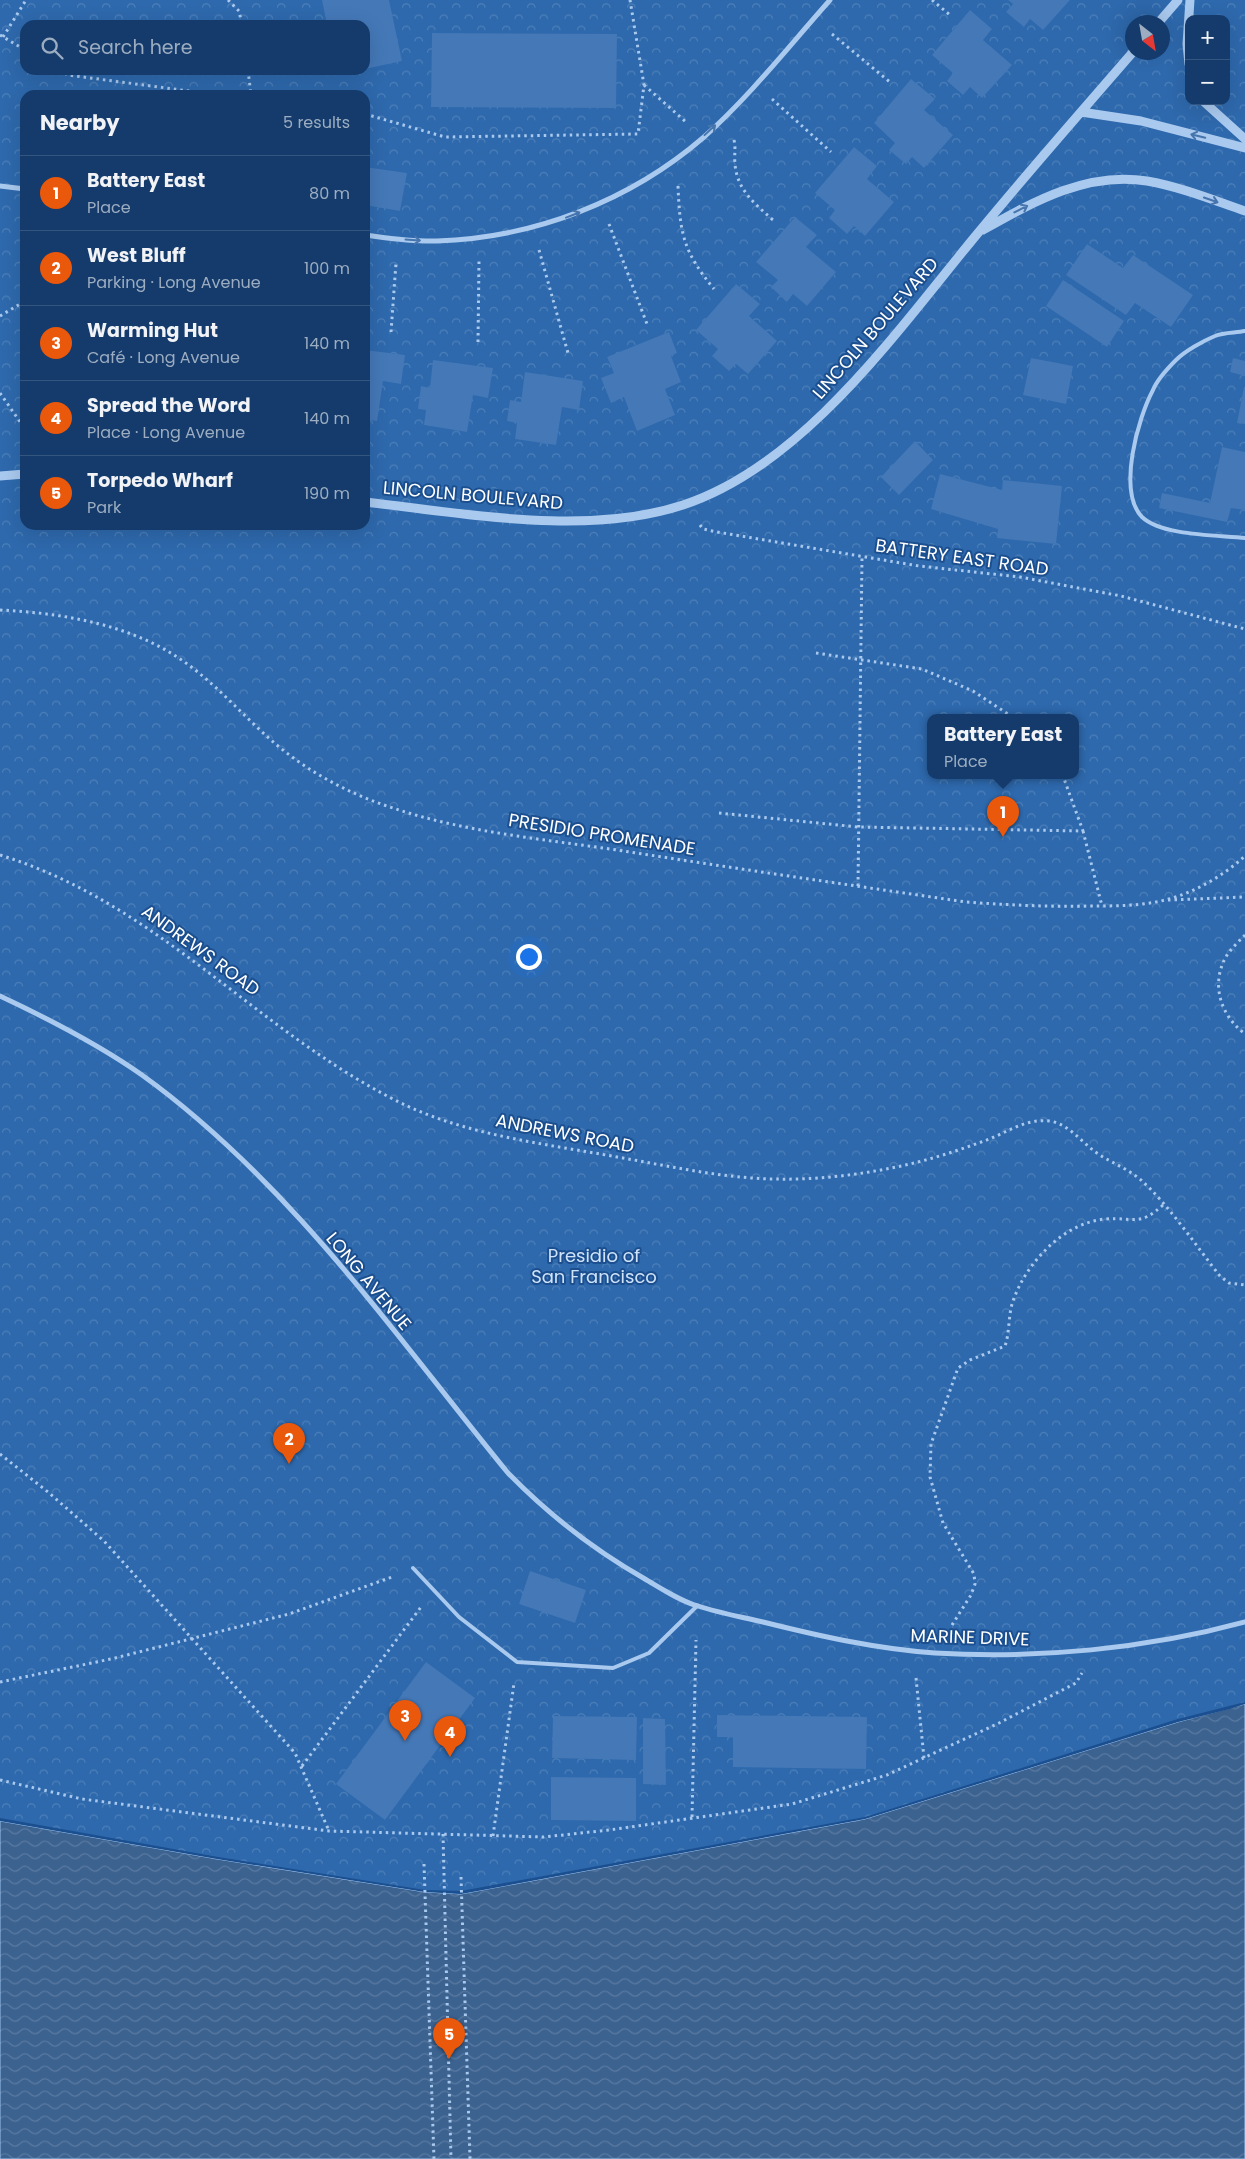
<!DOCTYPE html>
<meta charset="utf-8">
<style>
:root{--surface:#143b6b;--page:#214673;--text:#f1f3f6;--muted:#9dadc1;--line:#33557e;--accent:#ea580c}
body{margin:0;font-family:Poppins,sans-serif;background:var(--page);color:var(--text)}
.controls{position:absolute;right:15px;top:15px;display:grid;overflow:hidden;border-radius:10px;box-shadow:0 5px 20px #0002}
.controls button{width:45px;height:45px;display:grid;place-items:center;padding:0;border:0;border-bottom:1px solid var(--line);background:var(--surface);color:var(--text);font:25px sans-serif}
.compass{position:absolute;left:1125px;top:15px;width:45px;height:45px;border-radius:50%;background:var(--surface);box-shadow:0 5px 20px #0002;rotate:149deg}
.you{position:absolute;left:528px;top:956px;width:18px;height:18px;margin:-12px;border:4px solid #fff;border-radius:50%;background:#1a73e8;box-shadow:0 0 0 8px #1a73e833}
.badge{display:grid;place-items:center;width:32px;height:32px;border-radius:50%;background:var(--accent);color:#fff;font-size:16px;font-weight:700}
.pin{position:absolute;translate:-50% -41px;filter:drop-shadow(0 1px 2px #0008)}
.pin::after{content:'';position:absolute;top:26px;width:18px;height:15px;background:inherit;clip-path:polygon(0 0,100% 0,50% 100%)}
.popup{position:absolute;left:927px;top:714px;width:152px;height:65px;box-sizing:border-box;display:grid;place-content:center;border-radius:10px;background:var(--surface);filter:drop-shadow(0 1px 4px #0005);font-size:16px;white-space:nowrap;color:var(--muted)}
.popup b{font-size:19px;color:var(--text)}
.popup::after{content:'';position:absolute;left:50%;top:100%;margin-left:-10px;border:10px solid transparent;border-top-color:var(--surface)}
.list{margin:0;padding:0;list-style:none}
h2{display:flex;justify-content:space-between;align-items:center;height:65px;margin:0;padding:0 20px;font-size:21px}
h2 small{font-size:16px;font-weight:400;color:var(--muted)}
.list li{display:grid;grid-template-columns:32px 1fr auto;gap:15px;align-items:center;box-sizing:border-box;height:75px;padding:0 20px;border-top:1px solid var(--line)}
.list b{display:block;font-size:19px;white-space:nowrap}
.list p{margin:0;font-size:16px;white-space:nowrap;color:var(--muted)}
.list em{font-size:16px;font-style:normal;color:var(--muted)}
.icon{flex:none;width:28px;height:28px;fill:none;stroke:currentColor;stroke-width:2;stroke-linecap:round;stroke-linejoin:round}
.map{position:relative;flex:none;width:1245px;height:2159px;overflow:hidden}
.search{position:absolute;background:var(--surface);box-shadow:0 5px 20px #0002;left:20px;top:20px;width:350px;height:55px;display:flex;align-items:center;gap:12px;box-sizing:border-box;padding:0 18px;border-radius:15px;color:var(--muted);font-size:19px}
.panel{position:absolute;background:var(--surface);box-shadow:0 5px 20px #0002;left:20px;top:90px;width:350px;height:440px;border-radius:15px}
.map>svg:first-child{display:block}
</style>
<div class="map">
<svg width="1245" height="2159" viewBox="0 0 1245 2159">
<defs>
<pattern id="forest-crowns" width="20" height="18" patternUnits="userSpaceOnUse" patternTransform="scale(1.25)"><rect width="20" height="18" fill="#2e69ad"/><path d="M2 6a3 3 0 1 1 6 0M12 15a3 3 0 1 1 6 0" fill="none" stroke="#4d80b9"/></pattern>
<pattern id="water-waves" width="16" height="10" patternUnits="userSpaceOnUse" patternTransform="scale(1.25)"><rect width="16" height="10" fill="#3c6290"/><path d="M0 5q4-4 8 0t8 0" fill="none" stroke="#597aa1"/></pattern>
</defs>
<rect width="100%" height="100%" fill="#1b4f8f"/>
<path fill="url(#forest-crowns)" fill-rule="evenodd" d="M0 0H1245V1704L1178 1722 865 1819 470 2159 425 1892 0 1821ZM1189 19H1226V101H1189ZM1132 22H1162V52H1132ZM25 25H365V70H25ZM25 95H365V525H25ZM930 718H1076V776H930Z"/>
<path fill="url(#water-waves)" stroke="#9cc4f0" d="M1245 1704V2159H0V1821L217 1859 425 1892 461 1894 865 1819 1178 1722Z"/>
<path fill="#1b4f8f" d="M1245 1702V1704L1230 1709 1178 1722 865 1819 461 1894 425 1892 217 1859 0 1821V1818L218 1857 425 1890 461 1891 865 1817 1178 1719Z"/>
<path fill="#4478b7" d="M322 0H389L402 61 365 69V25H327Z
M1008 0H1070L1043 30 1030 19 1024 27 1006 12 1013 4Z
M970 10 992 29 983 40 1012 65 982 98 970 87 963 95 947 81 953 73 932 55Z
M432 33 617 34 616 108 431 107Z
M336 70H355V71L337 75Z
M911 79 935 99 924 110 953 135 924 168 912 157 906 164 889 150 895 143 874 123Z
M854 147 877 166 867 179 894 202 865 236 854 226 847 234 829 218 835 210 815 193Z
M365 167 407 173 400 211 365 205Z
M795 217 817 235 806 247 836 272 807 306 793 294 787 302 771 287 778 280 756 262Z
M1087 244 1123 268 1133 255 1193 295 1171 327 1135 303 1126 315 1066 275Z
M1063 280 1124 321 1107 347 1046 306Z
M736 284 760 304 749 316 777 341 748 374 736 364 729 371 712 356 718 349 696 330Z
M669 332 677 353 671 356 681 382 665 389 675 415 637 431 624 397 611 403 601 378 614 373 607 357Z
M365 350 405 355 401 384 383 381 377 421 365 419Z
M1031 358 1073 366 1066 404 1023 395Z
M1233 358 1245 361V376L1230 372Z
M433 360 493 368 488 398 473 395 467 432 424 425 426 410 418 409 421 386 430 388Z
M525 372 583 381 579 410 562 407 556 445 515 439 517 423 507 421 510 400 521 402Z
M1244 387H1245V424L1237 423Z
M915 441 933 460 899 495 881 477Z
M1222 447 1245 452V510L1231 508 1227 522 1159 508 1162 493 1210 503Z
M940 474 1002 490 1003 480 1062 486 1056 544 997 538 998 529 931 509Z
M530 1571 586 1590 575 1623 519 1604Z
M426 1662 475 1698 385 1820 336 1784Z
M717 1715 867 1717 866 1769 733 1767V1737H717Z
M553 1716 637 1717 636 1760 552 1758Z
M643 1718 665 1719 666 1785 643 1784Z
M551 1777 636 1778V1821L551 1820Z"/>
<g fill="none" stroke-linecap="round" stroke-linejoin="round">
<path stroke="#a9c9ee" stroke-width="3" stroke-dasharray="2.5 4" stroke-linecap="butt" d="M228 0 239 11 242 25
M932 0 950 15
M832 34 891 83
M0 35 25 50
M3 37 26 0
M59 70 68 75 219 95
M248 70 251 95
M644 85 686 122
M772 99 831 152
M365 114 445 137 638 134 644 85 630 0
M734 140C736 148 734 155 735 164 737 190 755 204 773 220
M678 186C680 234 683 251 714 289
M609 224 647 324
M539 250 568 353
M0 316 25 301
M391 332 396 263
M478 342 479 261
M0 393 25 429
M700 525 703 529 717 532 919 566 1020 577 1121 596 1245 629
M0 610C59 613 123 623 174 655 211 678 239 712 271 740 306 771 349 794 393 808 464 832 542 839 617 850 733 868 849 885 966 902 1008 905 1049 907 1092 906 1116 906 1141 906 1165 900 1194 893 1223 876 1245 856
M816 653 922 669 973 691 1014 718
M719 813 858 827 1083 831 1063 776
M1083 831 1102 906
M0 855C156 903 252 1026 391 1098 461 1135 541 1143 617 1157 658 1164 699 1173 740 1177 790 1182 842 1178 891 1168 923 1162 954 1152 984 1141 1005 1134 1025 1118 1049 1121 1067 1123 1080 1140 1094 1151 1109 1162 1127 1168 1141 1180 1168 1204 1197 1247 1220 1276L1229 1283 1245 1285
M858 886 862 557
M1168 900 1245 897
M1245 935C1239 941 1232 948 1227 955 1210 983 1220 1015 1245 1034
M0 1454 48 1492 104 1541 295 1753 329 1831
M952 1625 971 1595 975 1584 974 1574 943 1523 930 1477 931 1444 958 1368 970 1360 1005 1346C1010 1332 1008 1315 1013 1301 1026 1263 1064 1222 1106 1219 1134 1217 1139 1227 1163 1205
M916 1678 924 1758
M0 1682 111 1659 289 1614 392 1577
M302 1766 421 1607
M0 1780 82 1799 329 1831 544 1837 609 1830 792 1804 887 1775 999 1723 1076 1683 1082 1673
M692 1817 696 1640
M443 1834 451 2159
M493 1836 514 1683
M424 1864 434 2159
M461 1877 470 2159"/>
<path stroke="#a9c9ee" stroke-width="4" d="M1245 331C1236 333 1224 332 1215 336 1203 341 1185 351 1176 360 1168 368 1157 380 1153 390 1138 418 1117 491 1142 517 1162 536 1218 535 1245 538
M413 1568 459 1617 517 1662 613 1668 649 1653 697 1606"/>
<path stroke="#a9c9ee" stroke-width="5" d="M0 186 25 189
M365 235C388 238 413 242 437 241 534 238 630 201 704 137 750 96 789 46 830 0
M0 996C49 1019 98 1044 142 1075 289 1181 395 1335 508 1473 549 1515 594 1550 645 1579 662 1589 680 1601 698 1606 719 1613 742 1617 763 1622 819 1636 877 1649 935 1653 1037 1659 1146 1649 1245 1622"/>
<path stroke="#a9c9ee" stroke-width="9" d="M1159 22 1178 0
M1189 64 1187 44 1190 0
M1203 101 1245 139
M1081 112 1141 121 1245 148
M983 230C1033 202 1087 171 1147 181 1181 187 1213 200 1245 211
M0 476 25 474
M365 502C464 513 586 537 683 505 805 465 899 328 978 233 1028 172 1081 112 1133 52"/>
</g>
<defs><path id="oneway-shaft" d="M-6 0H5M1.5-3L5.5 0L1.5 3" fill="none" stroke-width="1.6" stroke-linecap="round" stroke-linejoin="round" transform="scale(1.25)"/></defs>
<g stroke="#4674ac">
<use href="#oneway-shaft" transform="translate(710 130) rotate(-43)"/>
<use href="#oneway-shaft" transform="translate(1198 136) rotate(-166)"/>
<use href="#oneway-shaft" transform="translate(1211 200) rotate(19)"/>
<use href="#oneway-shaft" transform="translate(1021 209) rotate(-27)"/>
<use href="#oneway-shaft" transform="translate(573 215) rotate(-21)"/>
<use href="#oneway-shaft" transform="translate(413 240) rotate(4)"/>
</g>
<g text-anchor="middle" dominant-baseline="central" stroke-width="4" stroke-linejoin="round" paint-order="stroke">
<g font-size="18" fill="#fff" stroke="#1b4f8f">
<text transform="translate(875 328) rotate(-49)">LINCOLN BOULEVARD</text>
<text transform="translate(473 495) rotate(5)">LINCOLN BOULEVARD</text>
<text transform="translate(962 557) rotate(8)">BATTERY EAST ROAD</text>
<text transform="translate(602 834) rotate(9)">PRESIDIO PROMENADE</text>
<text transform="translate(201 950) rotate(36)">ANDREWS ROAD</text>
<text transform="translate(565 1133) rotate(11)">ANDREWS ROAD</text>
<text transform="translate(369 1281) rotate(50)">LONG AVENUE</text>
<text transform="translate(970 1637) rotate(2)">MARINE DRIVE</text>
</g>
<g font-size="18" fill="#cfe3fa" stroke="#1b4f8f">
<text x="594" y="1255">Presidio of<tspan x="594" dy="21">San Francisco</tspan></text>
</g>
</g>
</svg>
<div class="controls">
<button>+</button>
<button>−</button>
</div>
<svg class="compass" viewBox="-18 -18 36 36"><path d="M0-13l5 13h-10z" fill="#e53935"/><path d="M0 13l5-13h-10z" fill="#9dadc1"/></svg>
<div class="you"></div>
<div class="pin badge" style="left:1003px;top:837px">1</div>
<div class="popup"><b>Battery East</b>Place</div>
<div class="pin badge" style="left:289px;top:1464px">2</div>
<div class="pin badge" style="left:405px;top:1741px">3</div>
<div class="pin badge" style="left:450px;top:1757px">4</div>
<div class="pin badge" style="left:449px;top:2059px">5</div>
<div class="search"><svg class="icon" aria-label="search" viewBox="0 0 24 24"><circle cx="10" cy="10" r="6"/><path d="M15 15l6 6"/></svg>Search here</div>
<section class="panel">
<h2>Nearby<small>5 results</small></h2>
<ul class="list">
<li><span class="badge">1</span><div><b>Battery East</b><p>Place</p></div><em>80 m</em></li>
<li><span class="badge">2</span><div><b>West Bluff</b><p>Parking · Long Avenue</p></div><em>100 m</em></li>
<li><span class="badge">3</span><div><b>Warming Hut</b><p>Café · Long Avenue</p></div><em>140 m</em></li>
<li><span class="badge">4</span><div><b>Spread the Word</b><p>Place · Long Avenue</p></div><em>140 m</em></li>
<li><span class="badge">5</span><div><b>Torpedo Wharf</b><p>Park</p></div><em>190 m</em></li>
</ul>
</section>
</div>
